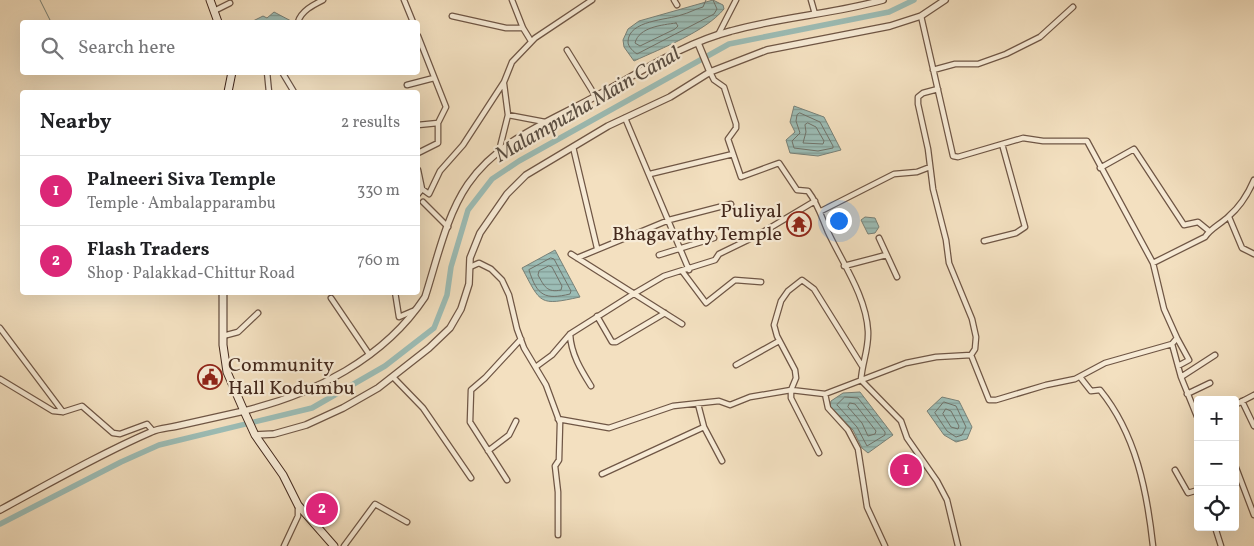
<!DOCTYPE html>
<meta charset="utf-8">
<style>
:root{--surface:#fff;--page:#f2f2f2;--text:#202124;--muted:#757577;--line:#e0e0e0;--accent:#db2777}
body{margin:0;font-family:Vollkorn,serif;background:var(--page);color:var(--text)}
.controls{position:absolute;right:15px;bottom:15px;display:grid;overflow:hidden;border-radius:5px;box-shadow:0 5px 20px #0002}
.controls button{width:45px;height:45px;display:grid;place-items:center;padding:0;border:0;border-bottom:1px solid var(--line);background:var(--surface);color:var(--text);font:25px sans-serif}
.you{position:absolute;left:838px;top:220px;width:18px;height:18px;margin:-12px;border:4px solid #fff;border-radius:50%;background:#1a73e8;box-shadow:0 0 0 8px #1a73e833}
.badge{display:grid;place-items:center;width:32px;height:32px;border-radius:50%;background:var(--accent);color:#fff;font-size:16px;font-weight:700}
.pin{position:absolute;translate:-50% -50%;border:2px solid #fff;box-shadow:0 1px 5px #0006}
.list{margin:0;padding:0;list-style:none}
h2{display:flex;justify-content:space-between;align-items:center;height:65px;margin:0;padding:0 20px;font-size:21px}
h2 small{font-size:16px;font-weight:400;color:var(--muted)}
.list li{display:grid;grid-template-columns:32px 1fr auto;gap:15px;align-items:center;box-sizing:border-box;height:70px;padding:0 20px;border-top:1px solid var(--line)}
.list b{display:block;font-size:19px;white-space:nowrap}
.list p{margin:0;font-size:16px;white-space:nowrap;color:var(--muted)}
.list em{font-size:16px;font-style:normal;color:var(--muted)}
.icon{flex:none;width:28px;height:28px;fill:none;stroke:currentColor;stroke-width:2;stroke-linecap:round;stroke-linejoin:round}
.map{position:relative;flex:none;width:1254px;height:546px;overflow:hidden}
.search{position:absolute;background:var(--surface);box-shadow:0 5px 20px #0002;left:20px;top:20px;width:400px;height:55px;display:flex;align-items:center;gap:12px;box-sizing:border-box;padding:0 18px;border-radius:5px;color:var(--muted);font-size:19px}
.panel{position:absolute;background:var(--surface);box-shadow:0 5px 20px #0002;left:20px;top:90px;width:400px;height:205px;border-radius:5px}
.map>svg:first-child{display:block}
</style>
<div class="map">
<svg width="1254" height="546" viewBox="0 0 1254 546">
<defs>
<pattern id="water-rules" width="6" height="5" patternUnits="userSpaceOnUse" patternTransform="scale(1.25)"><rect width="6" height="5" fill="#9cbdb6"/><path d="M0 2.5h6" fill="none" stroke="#819a93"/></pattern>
</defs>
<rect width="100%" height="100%" fill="#f3e0c0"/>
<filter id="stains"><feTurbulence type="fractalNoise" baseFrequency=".004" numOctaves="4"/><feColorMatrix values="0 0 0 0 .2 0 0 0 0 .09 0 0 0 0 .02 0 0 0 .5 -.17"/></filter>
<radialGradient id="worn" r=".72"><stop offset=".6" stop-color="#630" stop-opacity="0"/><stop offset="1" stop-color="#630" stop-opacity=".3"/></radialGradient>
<path fill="url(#water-rules)" stroke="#788178" d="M713 0 723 5 724 9C705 32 662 48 634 61L624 47 623 40 628 29 639 21Z
M274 12 293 22H251L263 16 267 18Z
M794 106 824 117 841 150 818 156 790 153 786 140 795 132 790 122Z
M865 217 875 218 879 227 875 233 868 234 861 220Z
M555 250 580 297C539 306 541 304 522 268Z
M860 392 893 435 868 453 862 448 853 430 830 406 831 401 843 393Z
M942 397 959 401 972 427 967 439 956 442 944 435 927 411Z"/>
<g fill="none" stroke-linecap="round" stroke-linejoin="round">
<path stroke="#707269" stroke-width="1" d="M706 0 703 7C695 9 689 13 681 15 668 20 628 20 628 42 628 47 634 52 637 54L714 14 717 9 713 0
M676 23 678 26 675 29 640 46 635 43C639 27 662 25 676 23Z
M800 113 820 122 833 146V148L818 151 794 148 792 141 800 133 796 121 797 115Z
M808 123 816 127 824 141 823 144 803 143 806 132 805 125Z
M551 258 554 259 571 291 570 294C545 300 537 296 529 270Z
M549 266 552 267 562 286 561 290C547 293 544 286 538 275L539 271Z
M845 397 858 398 885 432V435L867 446 857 427 837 405Z
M944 402 956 406 966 427 962 435 956 437 947 431 935 413Z
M850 403 855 404 876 431 875 434 868 436 862 423 848 407Z
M946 409 951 411 959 426 958 429 951 427 943 414Z"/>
<path stroke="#788178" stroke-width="1" d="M40 0 51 22"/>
<path stroke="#9cbdb6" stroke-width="5.5" d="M0 524 121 462 159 445 312 408 385 366 434 328 447 295 451 267 468 210 492 179 519 161 729 44 889 12 914 0"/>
<defs>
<path id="minor" d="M404 0 413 22
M512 0 523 28 531 41
M674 0 677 5
M811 0 815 14
M214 11 230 3
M452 16 506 28H523
M921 16 953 156 958 157 1023 138 1043 141H1087L1153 263 1205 237C1211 228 1221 224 1229 216 1241 206 1248 194 1254 180
M298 22C301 11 313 5 323 0
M718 35 736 0
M418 36 446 107 438 123V143L418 153
M567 50 596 97
M933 70 955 64H978L1006 54 1040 37 1073 7
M267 72 269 92
M282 72 294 92
M710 72 714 80 724 87 736 124V128L728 139 741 177 779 163 797 190 808 191C818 204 822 218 828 232 843 264 866 296 868 331 869 349 862 363 861 380L901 421 907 438 937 481 947 500 958 546
M407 85 434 78
M508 115 545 122
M625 118 689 270
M418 125 438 123
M573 147 597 248
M499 151 508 115 504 84
M1100 168 1134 149 1184 225 1198 222 1209 231
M418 170 422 189 418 194
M650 174 733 154
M422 189 429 194 440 171 463 145 504 82 512 62 535 38 592 0
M423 202 448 227
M821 211 894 174 917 172 930 167
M1229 217 1242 248 1254 254
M879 238 897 277
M984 241 1016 233 1025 227 1002 144
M571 254 682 324
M659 255 714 238
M577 258 669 220 731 204
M844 266 886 255
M470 267 479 263 491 269 502 280 509 295 517 329 524 348 546 385 560 423 559 460 555 466 558 492V535
M682 271 706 303 735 280 761 282
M395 292 399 317 413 311
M331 298 369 354
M597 316 612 342H616L665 313
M0 328 63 412
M570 334C571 354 581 370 591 386
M223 336 238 332 258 313
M1177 338 1189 360 1178 366
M1172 344 1181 377
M971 355 989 400H996L1046 385 1075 379 1105 363 1172 344 1177 338 1164 309 1153 263
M736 365 779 341
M537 366 552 355 570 334 635 293 664 276 715 260 719 254 758 235 815 201
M862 366 814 289 802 280 788 291 781 301 774 325 777 336 795 370 796 378 791 390 825 394 906 363 936 357 971 355 975 349 976 337 972 319 949 263 946 240 933 189 928 149 918 104V97L923 93 938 89
M393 377 423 408 471 478
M1080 377 1091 391 1100 390C1136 434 1147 491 1153 546
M0 379 53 411 63 412 82 406 113 433 120 434 147 424 153 431
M825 394 828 408 848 430 858 449 867 507 885 546
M1187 394 1210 383
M1242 401 1254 426
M698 404 704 427 722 461
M1235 405 1254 395
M558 419 609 428 673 406 719 401 730 405 750 397 791 390V398L819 453
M1198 419 1181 377 1215 355
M488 451 509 435 516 421
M1235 465 1254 515
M1175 470 1188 493 1198 490
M602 474 704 427
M507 480 470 422 471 390 485 378 521 339
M1215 527 1221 546
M284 546 298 516V506
M344 546 375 504 407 522"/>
<path id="tertiary" d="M698 43 710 72
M255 435 274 434 306 425 343 408 378 388 429 348 450 328 461 309 469 284 470 258 480 233 507 194 526 175 608 126 670 97 710 72 767 50 890 26 921 16 945 0
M0 510C50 483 100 454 151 432 159 428 169 428 177 426 199 421 222 416 244 411 314 394 384 359 425 297 437 260 446 216 468 184 500 138 552 121 598 95 641 72 684 43 731 31 781 17 833 14 883 0"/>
<path id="secondary" d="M210 0 218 22
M228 92 232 72
M223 292V345L227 372 244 411 255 435 283 475 298 505 334 546"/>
</defs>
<use href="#minor" stroke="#6f5645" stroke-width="7"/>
<use href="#tertiary" stroke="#6f5645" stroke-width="8"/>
<use href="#secondary" stroke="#43281c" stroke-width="9"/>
<use href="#minor" stroke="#f7ebd6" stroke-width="4.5"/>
<use href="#tertiary" stroke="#f7ebd6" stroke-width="5.5"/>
<use href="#secondary" stroke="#f7ebd6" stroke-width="7"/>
</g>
<defs>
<symbol id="temple-ring" viewBox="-11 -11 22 22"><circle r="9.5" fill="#f7ebd6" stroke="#8f2418" stroke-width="1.5"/><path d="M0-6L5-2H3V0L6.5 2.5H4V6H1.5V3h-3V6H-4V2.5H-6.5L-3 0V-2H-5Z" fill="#8f2418"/></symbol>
<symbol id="civic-ring" viewBox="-11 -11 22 22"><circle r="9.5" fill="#f7ebd6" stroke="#8f2418" stroke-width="1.5"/><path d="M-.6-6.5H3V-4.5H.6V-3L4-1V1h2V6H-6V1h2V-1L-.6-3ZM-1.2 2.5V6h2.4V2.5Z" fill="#8f2418"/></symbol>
</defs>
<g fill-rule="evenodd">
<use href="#temple-ring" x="785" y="210" width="28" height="28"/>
<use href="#civic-ring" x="196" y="363" width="28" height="28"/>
</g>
<g text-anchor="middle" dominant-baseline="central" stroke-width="4.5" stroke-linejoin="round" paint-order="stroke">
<g font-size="20" fill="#43281c" stroke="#f7ebd6" text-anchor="end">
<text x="782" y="212">Puliyal<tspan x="782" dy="23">Bhagavathy Temple</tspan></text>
<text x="228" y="366" text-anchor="start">Community<tspan x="228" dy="23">Hall Kodumbu</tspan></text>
</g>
<g font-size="21" font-style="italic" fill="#594d42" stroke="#f7ebd6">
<text transform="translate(588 105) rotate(-30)">Malampuzha Main Canal</text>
</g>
</g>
<rect width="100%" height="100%" filter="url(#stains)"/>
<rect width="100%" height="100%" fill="url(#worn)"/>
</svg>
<div class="controls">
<button>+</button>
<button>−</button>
<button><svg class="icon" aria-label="locate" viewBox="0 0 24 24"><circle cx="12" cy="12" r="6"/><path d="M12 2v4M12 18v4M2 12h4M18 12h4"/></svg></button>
</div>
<div class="you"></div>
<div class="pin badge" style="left:906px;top:470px">1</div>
<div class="pin badge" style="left:322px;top:509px">2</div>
<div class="search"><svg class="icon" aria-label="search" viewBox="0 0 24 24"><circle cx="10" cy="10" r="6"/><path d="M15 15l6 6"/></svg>Search here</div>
<section class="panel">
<h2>Nearby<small>2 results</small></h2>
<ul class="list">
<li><span class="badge">1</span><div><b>Palneeri Siva Temple</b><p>Temple · Ambalapparambu</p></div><em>330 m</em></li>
<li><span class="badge">2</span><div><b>Flash Traders</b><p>Shop · Palakkad-Chittur Road</p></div><em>760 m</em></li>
</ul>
</section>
</div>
